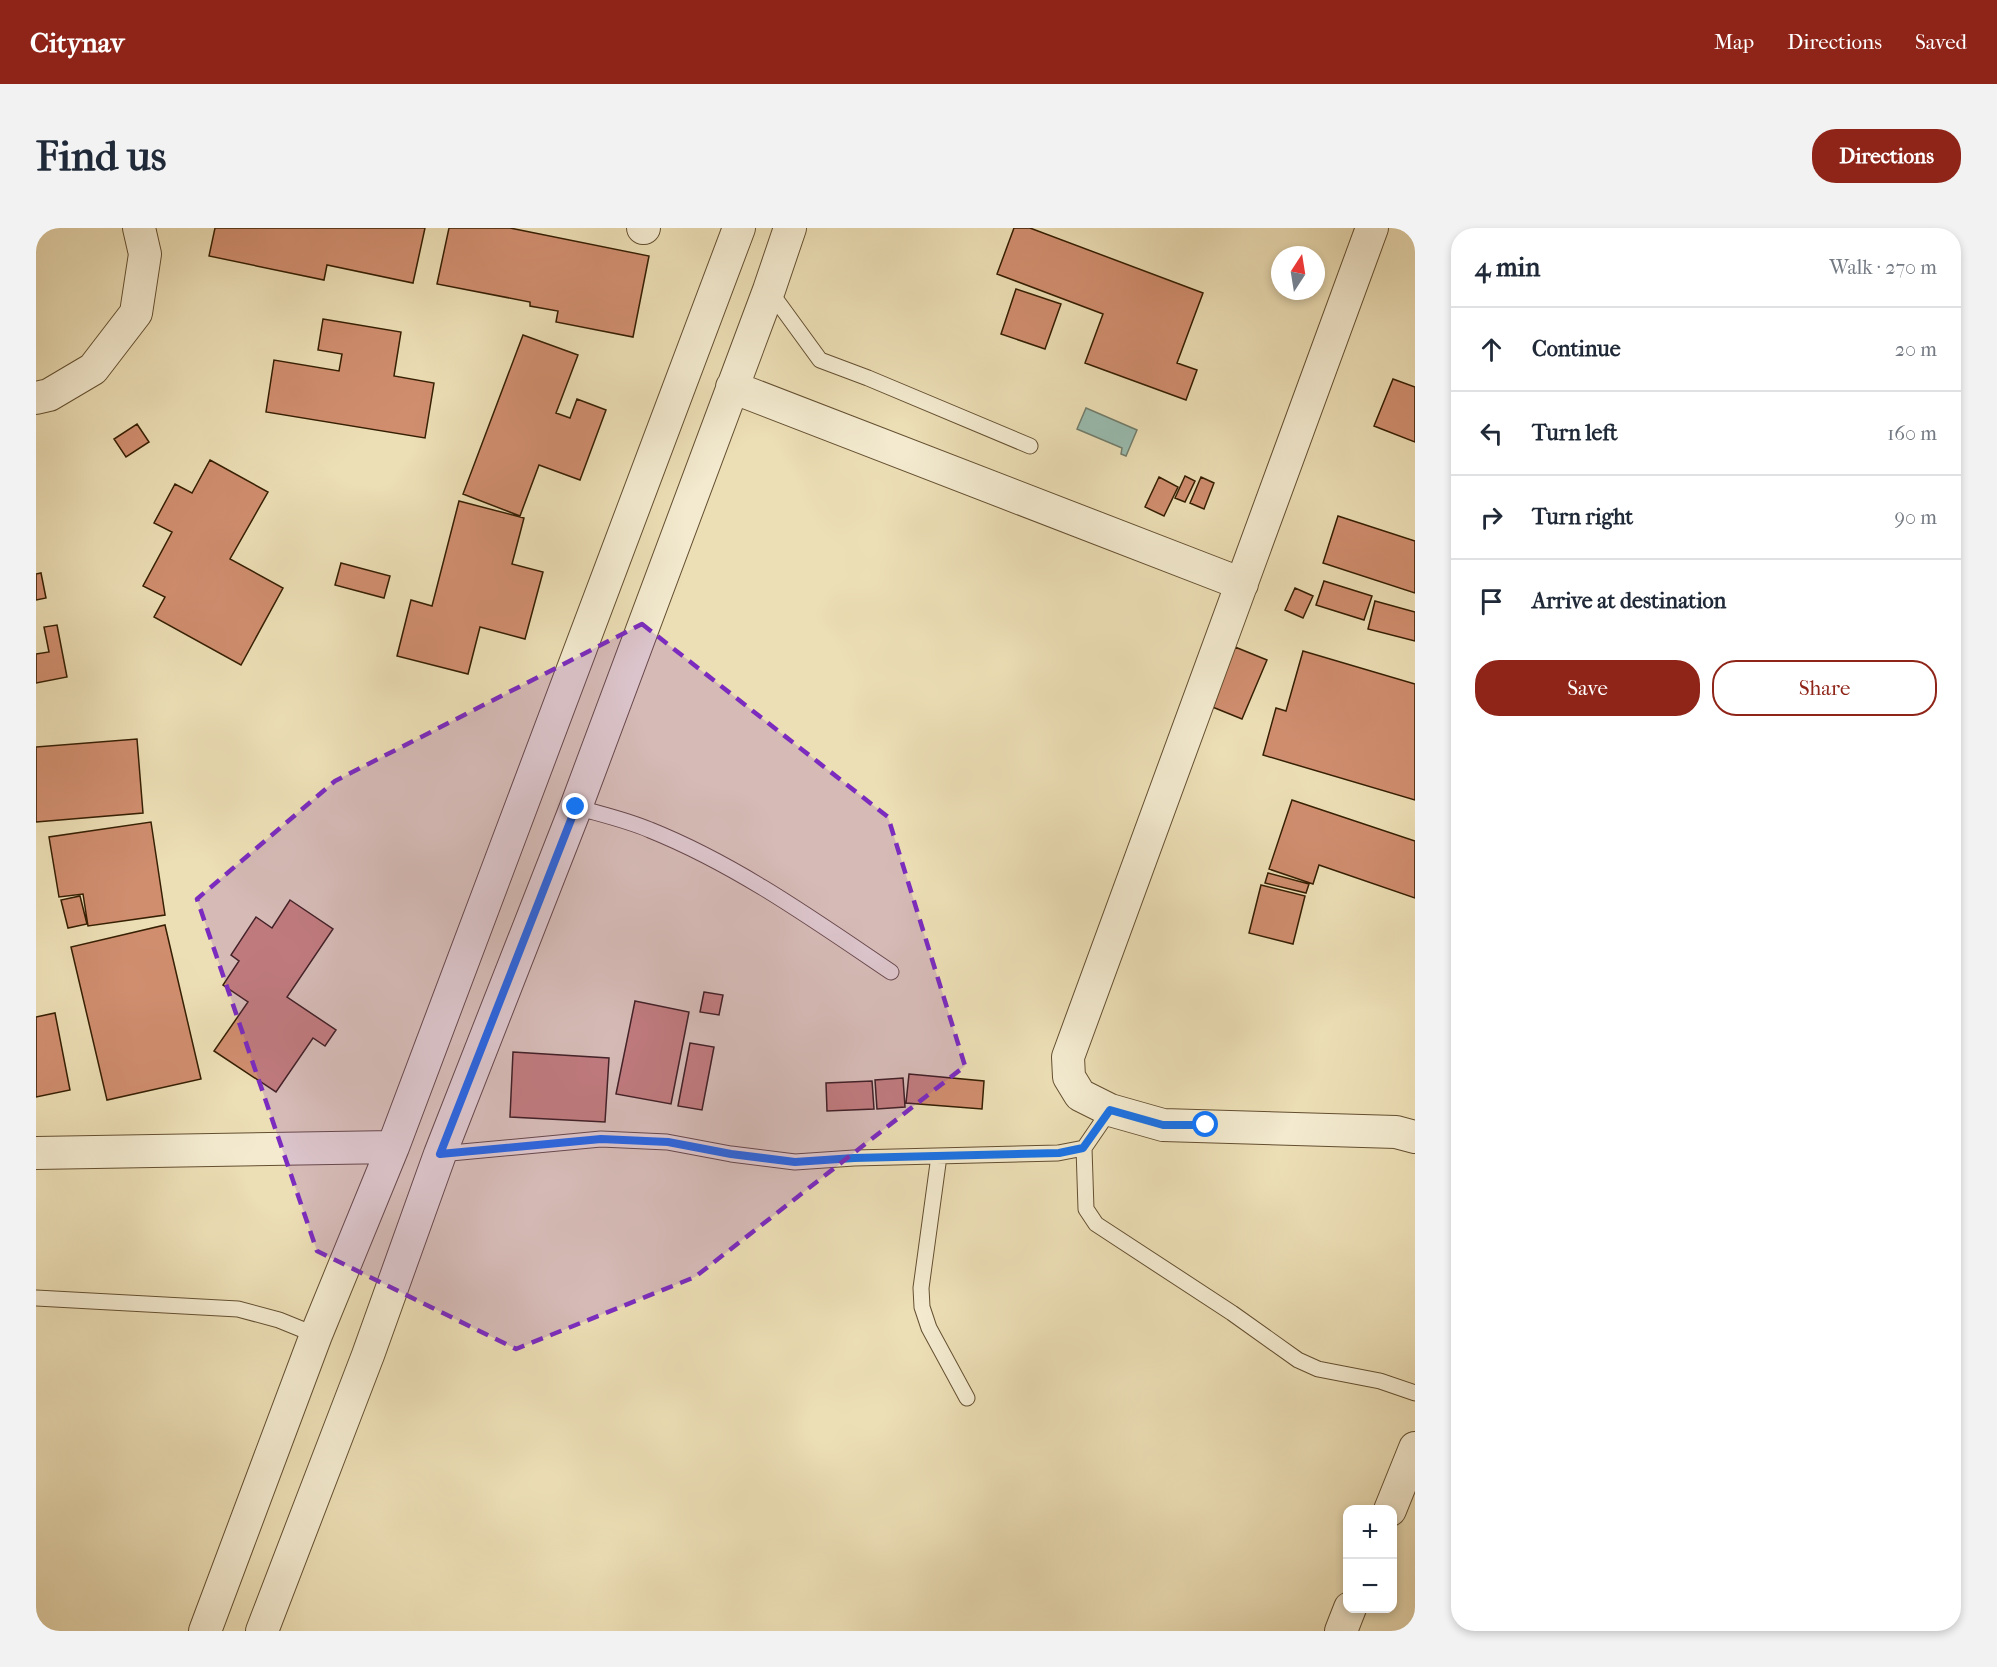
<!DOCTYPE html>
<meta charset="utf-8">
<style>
:root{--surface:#fff;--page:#f2f2f3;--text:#1f2937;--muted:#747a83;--line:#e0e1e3;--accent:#8f2418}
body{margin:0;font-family:"IM FELL French Canon",serif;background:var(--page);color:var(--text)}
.controls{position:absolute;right:18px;bottom:18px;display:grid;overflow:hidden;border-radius:12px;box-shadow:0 3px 9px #0003}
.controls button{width:54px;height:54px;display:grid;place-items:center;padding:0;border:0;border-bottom:2px solid var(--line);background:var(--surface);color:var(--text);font:30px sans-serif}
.compass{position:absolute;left:1235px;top:18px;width:54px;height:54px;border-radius:50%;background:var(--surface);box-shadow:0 3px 9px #0003;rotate:12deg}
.stop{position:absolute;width:18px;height:18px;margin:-14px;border:4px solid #1a73e8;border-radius:50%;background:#fff}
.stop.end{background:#1a73e8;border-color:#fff;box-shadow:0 2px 6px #0008}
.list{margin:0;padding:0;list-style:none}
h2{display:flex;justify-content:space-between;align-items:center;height:78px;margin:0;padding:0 24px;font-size:26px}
h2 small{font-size:20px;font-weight:400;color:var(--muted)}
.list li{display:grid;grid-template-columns:39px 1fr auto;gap:18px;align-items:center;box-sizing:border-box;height:84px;padding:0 24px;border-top:2px solid var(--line)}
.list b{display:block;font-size:22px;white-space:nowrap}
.list em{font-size:20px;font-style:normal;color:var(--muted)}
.actions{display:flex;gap:12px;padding:18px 24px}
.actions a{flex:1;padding:14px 0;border:2px solid var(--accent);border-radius:24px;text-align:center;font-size:21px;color:var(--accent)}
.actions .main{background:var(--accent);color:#fff}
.icon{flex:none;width:33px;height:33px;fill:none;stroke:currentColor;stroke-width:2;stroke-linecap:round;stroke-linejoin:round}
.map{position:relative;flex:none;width:1379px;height:1403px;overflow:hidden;border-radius:24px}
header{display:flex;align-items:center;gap:36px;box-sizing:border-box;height:84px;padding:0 30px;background:var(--accent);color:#fff}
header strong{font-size:28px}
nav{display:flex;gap:33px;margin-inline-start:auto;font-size:21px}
.intro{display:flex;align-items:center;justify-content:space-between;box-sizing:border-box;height:144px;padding:0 36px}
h1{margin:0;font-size:42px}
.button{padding:15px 27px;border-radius:24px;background:var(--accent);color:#fff;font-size:21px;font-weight:700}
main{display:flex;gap:36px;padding:0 36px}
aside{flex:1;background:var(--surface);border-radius:24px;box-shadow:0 3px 9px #0003}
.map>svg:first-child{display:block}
</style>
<header>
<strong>Citynav</strong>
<nav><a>Map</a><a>Directions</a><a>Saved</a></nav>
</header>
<div class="intro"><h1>Find us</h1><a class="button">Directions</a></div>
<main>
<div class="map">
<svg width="1379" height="1403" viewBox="0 0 1379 1403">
<rect width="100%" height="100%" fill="#ecdeb5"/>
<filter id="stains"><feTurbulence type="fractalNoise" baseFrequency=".00333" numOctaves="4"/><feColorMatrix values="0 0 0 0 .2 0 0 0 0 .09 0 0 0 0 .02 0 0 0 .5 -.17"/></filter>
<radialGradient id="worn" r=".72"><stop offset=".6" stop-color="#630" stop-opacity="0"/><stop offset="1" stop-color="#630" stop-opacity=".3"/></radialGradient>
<path fill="#99bcb0" stroke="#717d6b" stroke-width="1.5" d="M1050 180 1101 202 1090 228 1085 226 1086 220 1041 201Z"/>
<path fill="#d08e6f" stroke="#361f03" stroke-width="1.5" d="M179 0H389L377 55 291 37 288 52 173 28Z
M413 0H474L613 28 597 109 520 94 522 83 494 78V74L401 56Z
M978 0H994L1167 65 1141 135 1161 142 1150 172 1049 135 1067 86 961 46Z
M980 61 1025 76 1009 121 965 106Z
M287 91 365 104 358 148 398 155 389 210 230 184 238 132 303 143 306 126 282 122Z
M487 107 542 127 520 185 534 190 541 171 570 182 544 252 503 237 484 288 427 266Z
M1357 151 1379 159V214L1338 198Z
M101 196 113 214 90 229 78 211Z
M174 232 232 264 194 331 247 360 205 437 118 389 129 369 107 358 136 304 118 295 139 256 156 265Z
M1149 248 1159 253 1149 274 1139 270Z
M1123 249 1142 259 1128 288 1109 279Z
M1165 249 1178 255 1168 281 1154 275Z
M423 273 488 290 476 336 507 344 489 411 444 399 432 446 361 428 375 372 396 378Z
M1302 288 1379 313V365L1287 335Z
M305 335 354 348 348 370 299 357Z
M5 345 10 370 0 372V346Z
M1288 353 1336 368 1328 392 1280 377Z
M1259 360 1277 368 1267 390 1249 382Z
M1339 373 1379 384V413L1332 401Z
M21 397 31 449 0 455V426L13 424 8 399Z
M1199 419 1231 432 1206 491 1174 478Z
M1267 423 1379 456V572L1227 527 1240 480 1250 483Z
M101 511 107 585 0 594V519Z
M1256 572 1379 613V670L1283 637 1277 656 1233 641Z
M115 594 129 687 52 698 47 666 23 669 13 609Z
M1232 645 1273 656 1270 665 1229 655Z
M1225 657 1269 668 1257 716 1213 705Z
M44 668 51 696 32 700 25 672Z
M254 672 297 701 251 769 300 802 289 818 277 810 240 864 178 823 212 774 187 757 203 733 195 727 220 689 236 700Z
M129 697 165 851 71 872 35 719Z
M668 764 687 767 683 787 664 784Z
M599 773 653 784 635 876 580 866Z
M19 785 34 862 0 869V789Z
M654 815 678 819 666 882 642 878Z
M477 824 573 830 569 894 474 889Z
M873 846 948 853 946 881 870 875Z
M867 850 869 879 841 881 839 852Z
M836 853 838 881 791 883 790 855Z"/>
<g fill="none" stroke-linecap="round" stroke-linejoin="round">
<defs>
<path id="service" d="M733 62 784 132 832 150 994 218
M540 579C564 586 591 592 614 602 701 637 778 692 855 744
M1048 920 1050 981 1060 996 1196 1085 1262 1132 1282 1141 1344 1153 1379 1165
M404 926 565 911 631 914 695 926 759 934 818 930 1022 925 1048 920 1074 882
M903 928 885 1060 886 1079 893 1100 931 1170
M0 1070 202 1081 243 1092 280 1107"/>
<path id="minor" d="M607 0H608
M1336 0 1032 829 1033 849 1044 867 1074 882 1127 897 1360 904 1379 909
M696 159 1206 356
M0 170 13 167 57 141 100 85 109 26 103 0
M0 925 357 919
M1354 1282 1379 1220
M169 1403 280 1107 357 919 703 0
M226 1403 332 1127 404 926 540 579 733 62 754 0
M1305 1403 1314 1380"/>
</defs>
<use href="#service" stroke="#644f30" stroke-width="17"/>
<use href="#minor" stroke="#644f30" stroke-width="34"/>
<use href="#service" stroke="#f3eacf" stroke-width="15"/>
<use href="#minor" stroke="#f3eacf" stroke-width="32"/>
</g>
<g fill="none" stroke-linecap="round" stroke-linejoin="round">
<path stroke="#1a73e8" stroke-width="8" d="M540 579 404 926 565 911 632 914 695 926 759 934 818 930 1023 925 1047 920 1074 882 1127 897H1170"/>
</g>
<path fill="#7b2cbf" fill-opacity="0.2" stroke="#7b2cbf" stroke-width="4.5" stroke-dasharray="12 8" stroke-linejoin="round" d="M606 396 852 589 929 838 659 1049 480 1121 281 1023 161 671 299 553Z"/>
<rect width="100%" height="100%" filter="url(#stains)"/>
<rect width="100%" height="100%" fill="url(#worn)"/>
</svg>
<div class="controls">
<button>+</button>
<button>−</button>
</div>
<svg class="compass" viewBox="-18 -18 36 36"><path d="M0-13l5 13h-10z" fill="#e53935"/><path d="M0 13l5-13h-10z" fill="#747a83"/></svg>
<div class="stop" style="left:1170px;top:897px"></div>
<div class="stop end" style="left:540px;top:579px"></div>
</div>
<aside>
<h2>4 min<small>Walk · 270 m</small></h2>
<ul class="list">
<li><svg class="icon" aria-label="ahead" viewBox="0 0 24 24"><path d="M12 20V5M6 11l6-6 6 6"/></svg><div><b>Continue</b></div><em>20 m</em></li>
<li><svg class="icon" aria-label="left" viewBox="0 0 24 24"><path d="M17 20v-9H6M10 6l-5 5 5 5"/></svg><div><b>Turn left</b></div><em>160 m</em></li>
<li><svg class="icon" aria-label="right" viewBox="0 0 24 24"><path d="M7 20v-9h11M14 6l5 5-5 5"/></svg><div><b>Turn right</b></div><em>90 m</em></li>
<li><svg class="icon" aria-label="arrive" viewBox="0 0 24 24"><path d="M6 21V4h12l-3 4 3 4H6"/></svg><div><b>Arrive at destination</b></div></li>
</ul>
<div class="actions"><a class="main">Save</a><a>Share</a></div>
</aside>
</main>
